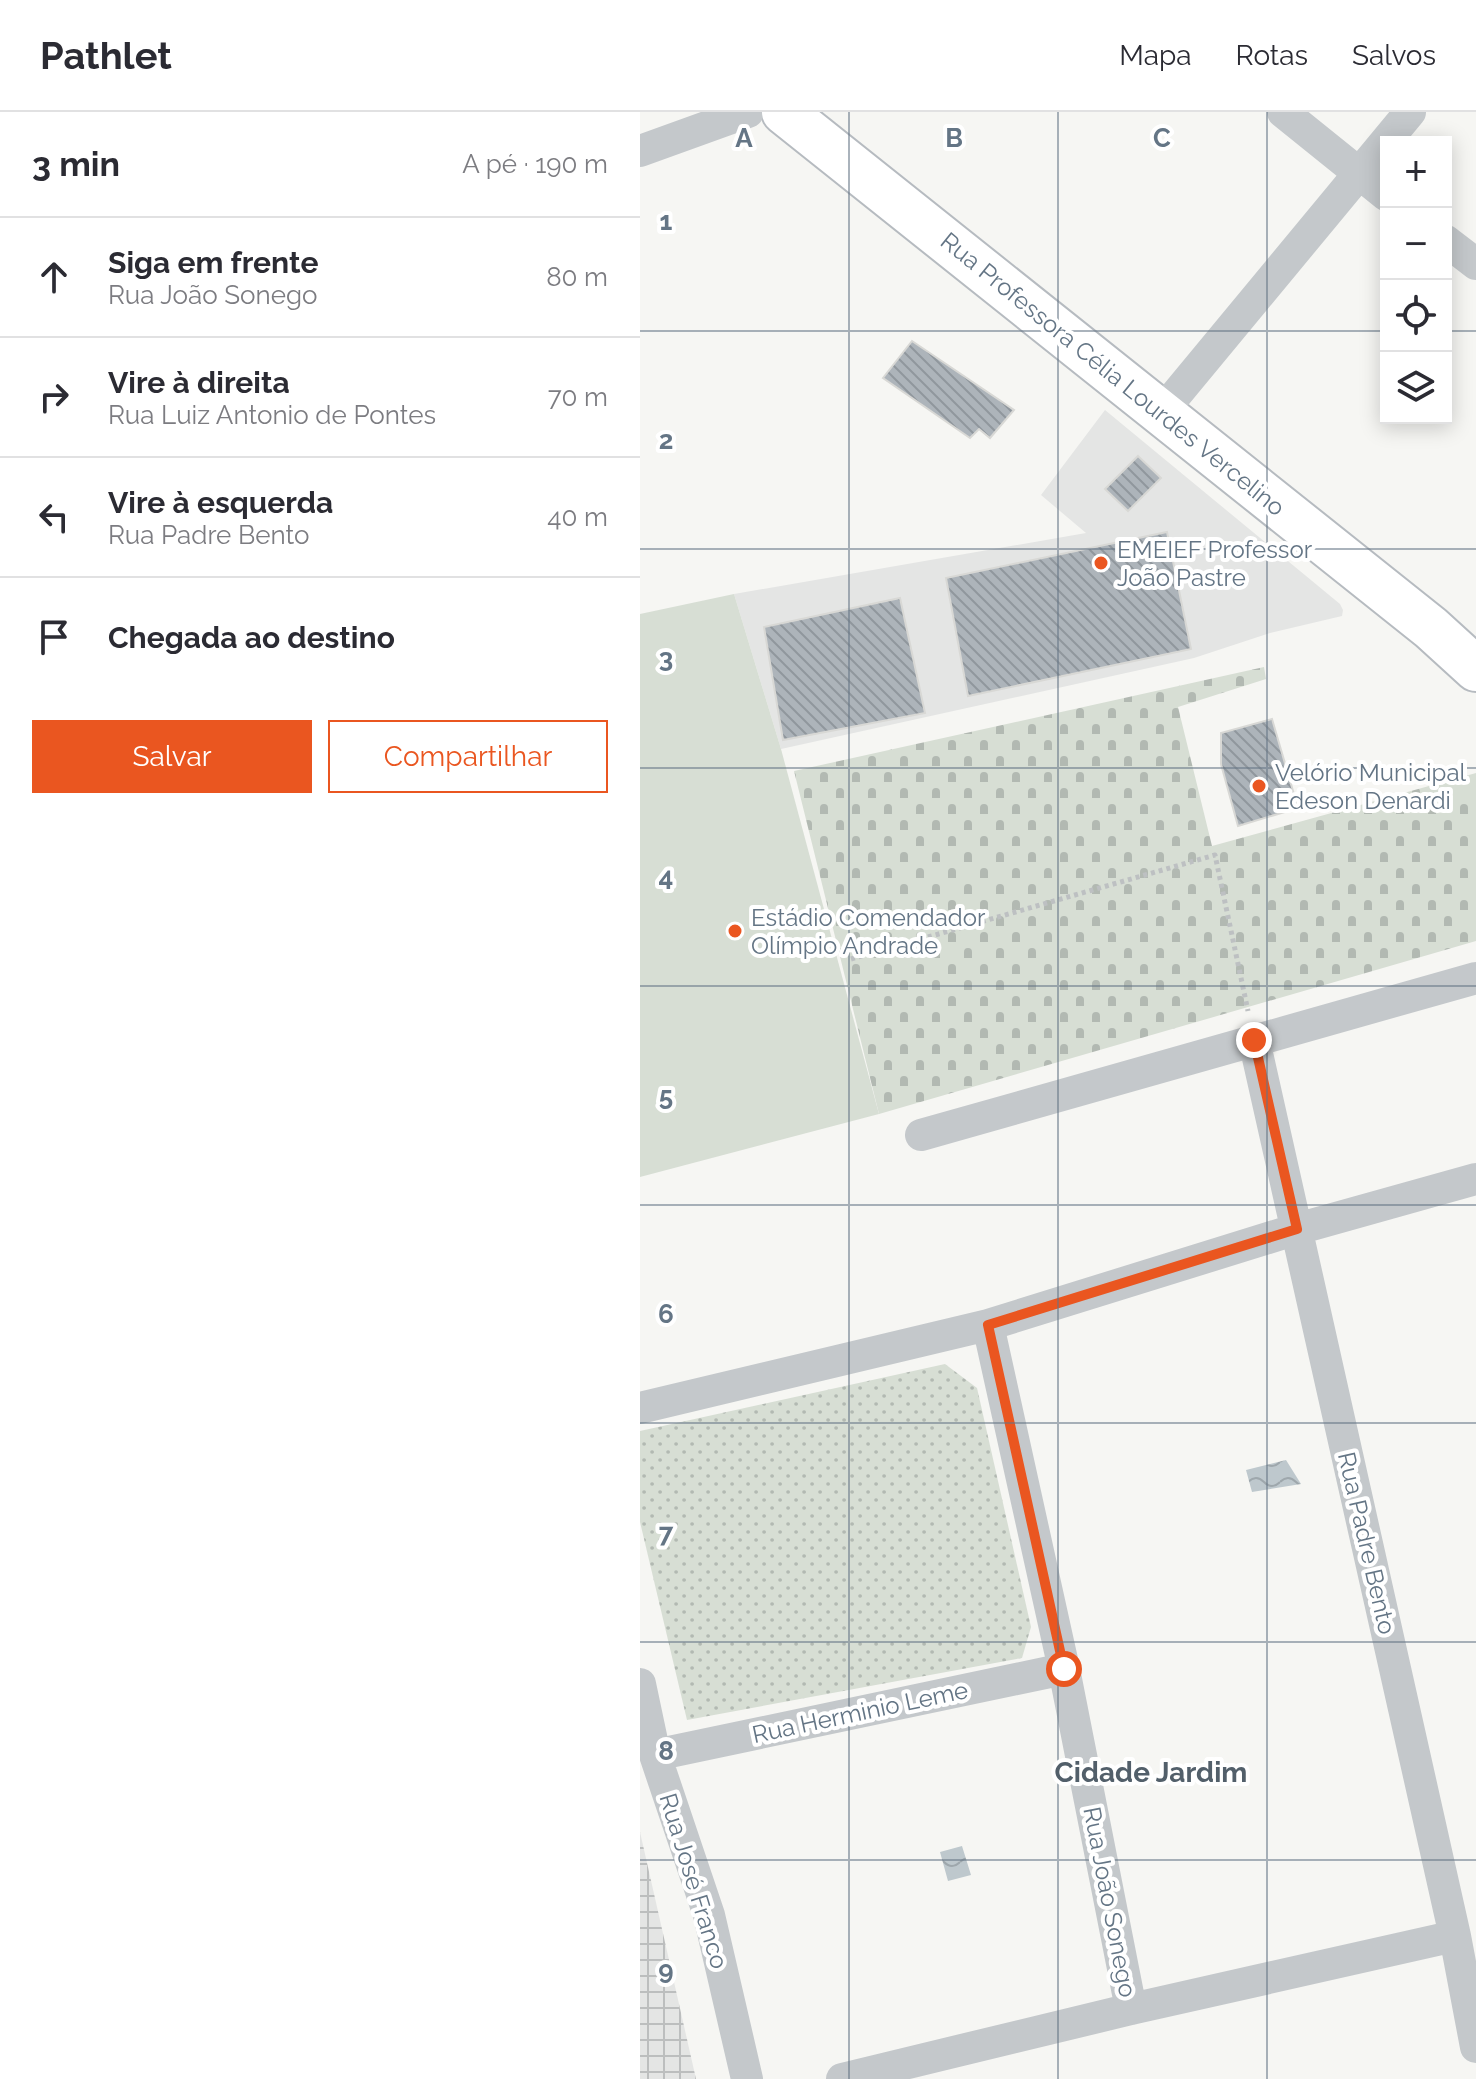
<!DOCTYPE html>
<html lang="pt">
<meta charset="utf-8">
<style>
:root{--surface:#fff;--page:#f2f2f3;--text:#2b2b33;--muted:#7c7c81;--line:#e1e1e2;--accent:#ea5620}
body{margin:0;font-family:Raleway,sans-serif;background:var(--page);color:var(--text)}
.controls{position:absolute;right:24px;top:24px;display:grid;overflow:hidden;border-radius:0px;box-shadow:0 4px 20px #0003}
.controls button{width:72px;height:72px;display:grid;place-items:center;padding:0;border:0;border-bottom:2px solid var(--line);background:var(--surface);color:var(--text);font:40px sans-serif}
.stop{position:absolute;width:24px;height:24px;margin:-18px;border:6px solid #ea5620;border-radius:50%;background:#fff}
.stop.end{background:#ea5620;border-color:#fff;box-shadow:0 2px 8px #0008}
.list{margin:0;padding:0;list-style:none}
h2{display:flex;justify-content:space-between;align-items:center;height:104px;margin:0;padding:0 32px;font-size:34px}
h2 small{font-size:26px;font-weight:400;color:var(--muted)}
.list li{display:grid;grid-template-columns:52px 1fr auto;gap:24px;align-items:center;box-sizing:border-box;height:120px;padding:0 32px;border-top:2px solid var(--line)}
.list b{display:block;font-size:30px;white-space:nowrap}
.list p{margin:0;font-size:26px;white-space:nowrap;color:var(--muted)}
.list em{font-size:26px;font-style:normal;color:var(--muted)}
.actions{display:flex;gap:16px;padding:24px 32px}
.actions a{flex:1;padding:18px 0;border:2px solid var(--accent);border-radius:0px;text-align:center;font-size:28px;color:var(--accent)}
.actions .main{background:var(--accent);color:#fff}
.icon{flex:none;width:44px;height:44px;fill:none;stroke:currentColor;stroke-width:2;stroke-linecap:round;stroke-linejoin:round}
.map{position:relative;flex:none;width:836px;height:1967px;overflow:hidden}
header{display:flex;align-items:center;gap:48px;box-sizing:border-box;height:112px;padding:0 40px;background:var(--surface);border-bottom:2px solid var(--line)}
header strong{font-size:38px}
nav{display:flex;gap:44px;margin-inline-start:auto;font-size:28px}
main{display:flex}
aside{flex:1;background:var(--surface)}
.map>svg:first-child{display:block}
</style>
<header>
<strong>Pathlet</strong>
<nav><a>Mapa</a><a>Rotas</a><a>Salvos</a></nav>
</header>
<main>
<aside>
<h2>3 min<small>A pé · 190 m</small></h2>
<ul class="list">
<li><svg class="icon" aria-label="ahead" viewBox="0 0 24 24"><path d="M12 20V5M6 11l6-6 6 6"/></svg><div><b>Siga em frente</b><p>Rua João Sonego</p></div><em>80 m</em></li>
<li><svg class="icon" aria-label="right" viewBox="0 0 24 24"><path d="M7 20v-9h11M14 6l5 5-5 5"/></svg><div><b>Vire à direita</b><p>Rua Luiz Antonio de Pontes</p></div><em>70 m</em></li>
<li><svg class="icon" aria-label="left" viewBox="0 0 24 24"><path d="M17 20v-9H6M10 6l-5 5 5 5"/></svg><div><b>Vire à esquerda</b><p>Rua Padre Bento</p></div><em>40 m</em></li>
<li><svg class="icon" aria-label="arrive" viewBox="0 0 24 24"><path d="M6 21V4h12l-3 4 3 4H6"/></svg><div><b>Chegada ao destino</b></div></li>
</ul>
<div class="actions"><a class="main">Salvar</a><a>Compartilhar</a></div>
</aside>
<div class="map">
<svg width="836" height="1967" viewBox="0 0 836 1967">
<defs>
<pattern id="industrial-grid" width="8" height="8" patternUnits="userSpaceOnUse" patternTransform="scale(2)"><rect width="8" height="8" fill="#e4e5e4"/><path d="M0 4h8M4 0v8" fill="none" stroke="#bcbebe"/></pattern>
<pattern id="cemetery-stones" width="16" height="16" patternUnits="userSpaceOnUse" patternTransform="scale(2)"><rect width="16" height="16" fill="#d7ded4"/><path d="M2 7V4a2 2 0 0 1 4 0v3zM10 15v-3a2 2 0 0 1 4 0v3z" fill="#b2b9b2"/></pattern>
<pattern id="park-dots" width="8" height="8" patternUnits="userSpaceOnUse" patternTransform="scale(2)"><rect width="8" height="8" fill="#d7ded4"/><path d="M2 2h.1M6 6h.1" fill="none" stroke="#b2b9b2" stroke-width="1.8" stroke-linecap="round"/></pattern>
<pattern id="water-waves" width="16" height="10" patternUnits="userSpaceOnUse" patternTransform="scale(2)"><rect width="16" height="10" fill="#bec8cd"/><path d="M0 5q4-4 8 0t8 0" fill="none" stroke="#9ea7ac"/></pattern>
<pattern id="building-back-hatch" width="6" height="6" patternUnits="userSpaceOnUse" patternTransform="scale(2)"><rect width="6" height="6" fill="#adb4ba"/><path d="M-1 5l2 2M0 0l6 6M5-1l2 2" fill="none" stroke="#90979d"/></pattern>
</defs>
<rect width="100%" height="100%" fill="#f6f6f3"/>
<path fill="#e4e5e4" d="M465 298 700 492 703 498 702 504 630 521 554 546 141 637 94 482 446 421 401 383Z"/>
<path fill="url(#industrial-grid)" d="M0 1720 56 1967H0Z"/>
<path fill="url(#cemetery-stones)" d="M624 555 626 567 538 595 572 734 836 661V829L239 1002 154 659Z"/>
<path fill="url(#park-dots)" d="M305 1252 337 1276 391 1515 382 1546 47 1608 0 1410V1319Z"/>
<path fill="#d7ded4" d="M94 482 141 637 239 1002 0 1065V502Z"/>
<path fill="url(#water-waves)" d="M646 1348 661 1372 612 1380 606 1358Z
M322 1734 331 1763 308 1769 300 1740Z"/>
<path fill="url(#building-back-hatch)" stroke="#d8d8d5" stroke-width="2" d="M272 229 374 298 350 326 339 317 330 326 243 266Z
M498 344 521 366 488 399 465 377Z
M527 420 551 537 328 584 306 466Z
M260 486 285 601 143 628 124 515Z
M632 607 658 696 598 714 581 652V621Z"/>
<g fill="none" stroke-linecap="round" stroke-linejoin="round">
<defs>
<path id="secondary" d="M144 0 791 516 836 557"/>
</defs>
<use href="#secondary" stroke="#b6bbc0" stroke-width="48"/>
<path stroke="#bdc0c2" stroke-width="5" stroke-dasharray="4 4" stroke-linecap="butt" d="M211 847 575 743 608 899"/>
<path stroke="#c4c8cb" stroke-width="32" d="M643 0 746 83
M0 39 108 0
M806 129 836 152
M520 302 770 0
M614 928 815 1824 836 1935
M281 1023 836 866
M348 1213 424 1557 491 1897
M0 1296 348 1213 657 1117 836 1067
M0 1572 15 1643 69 1803 107 1967
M15 1643 424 1557
M202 1967 491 1897 815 1824"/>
<use href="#secondary" stroke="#fff" stroke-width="44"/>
</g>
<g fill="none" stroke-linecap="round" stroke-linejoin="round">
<path stroke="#ea5620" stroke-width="10" d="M424 1557 348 1213 657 1117 614 928"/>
</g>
<path fill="none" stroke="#647585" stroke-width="2" stroke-opacity="0.55" d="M209 0V1967M418 0V1967M627 0V1967M0 219H746M806 219H836M0 437H836M0 656H836M0 874H836M0 1093H836M0 1311H836M0 1530H836M0 1748H836"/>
<g fill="#ea5620" stroke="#fff" stroke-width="3">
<circle cx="461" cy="451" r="8"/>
<circle cx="619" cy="674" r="8"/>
<circle cx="95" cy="819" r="8"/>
</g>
<g text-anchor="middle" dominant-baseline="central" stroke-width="8" stroke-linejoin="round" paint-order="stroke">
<g font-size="24" fill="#647585" stroke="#fff">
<text transform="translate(473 262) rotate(39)">Rua Professora Célia Lourdes Vercelino</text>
<text transform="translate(727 1431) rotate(77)">Rua Padre Bento</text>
<text transform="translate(220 1600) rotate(-12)">Rua Herminio Leme</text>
<text transform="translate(54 1769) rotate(73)">Rua José Franco</text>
<text transform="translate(470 1790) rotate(79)">Rua João Sonego</text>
</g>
<g font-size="24" fill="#647585" stroke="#fff" text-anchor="start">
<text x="477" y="437">EMEIEF Professor<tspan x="477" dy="28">João Pastre</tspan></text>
<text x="635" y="660">Velório Municipal<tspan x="635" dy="28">Edeson Denardi</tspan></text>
<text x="111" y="805">Estádio Comendador<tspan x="111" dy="28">Olímpio Andrade</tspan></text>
</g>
<g font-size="28" font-weight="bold" fill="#525f6a" stroke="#fff">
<text x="511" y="1660">Cidade Jardim</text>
</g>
</g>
<g font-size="26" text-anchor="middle" font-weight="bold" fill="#647585" stroke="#fff" stroke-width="8" stroke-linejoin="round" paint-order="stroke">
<text x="104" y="35">A</text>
<text x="314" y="35">B</text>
<text x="522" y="35">C</text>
<text x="26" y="118">1</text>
<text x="26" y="337">2</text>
<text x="26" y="555">3</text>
<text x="26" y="774">4</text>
<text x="26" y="993">5</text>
<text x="26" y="1211">6</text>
<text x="26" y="1430">7</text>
<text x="26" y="1648">8</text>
<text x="26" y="1867">9</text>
</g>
</svg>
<div class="controls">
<button>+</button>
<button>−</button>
<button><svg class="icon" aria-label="locate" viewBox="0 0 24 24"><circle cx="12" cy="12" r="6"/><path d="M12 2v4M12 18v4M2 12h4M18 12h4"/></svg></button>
<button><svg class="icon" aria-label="layers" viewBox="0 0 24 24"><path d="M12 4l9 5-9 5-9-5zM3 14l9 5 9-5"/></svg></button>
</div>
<div class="stop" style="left:424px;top:1557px"></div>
<div class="stop end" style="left:614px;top:928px"></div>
</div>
</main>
